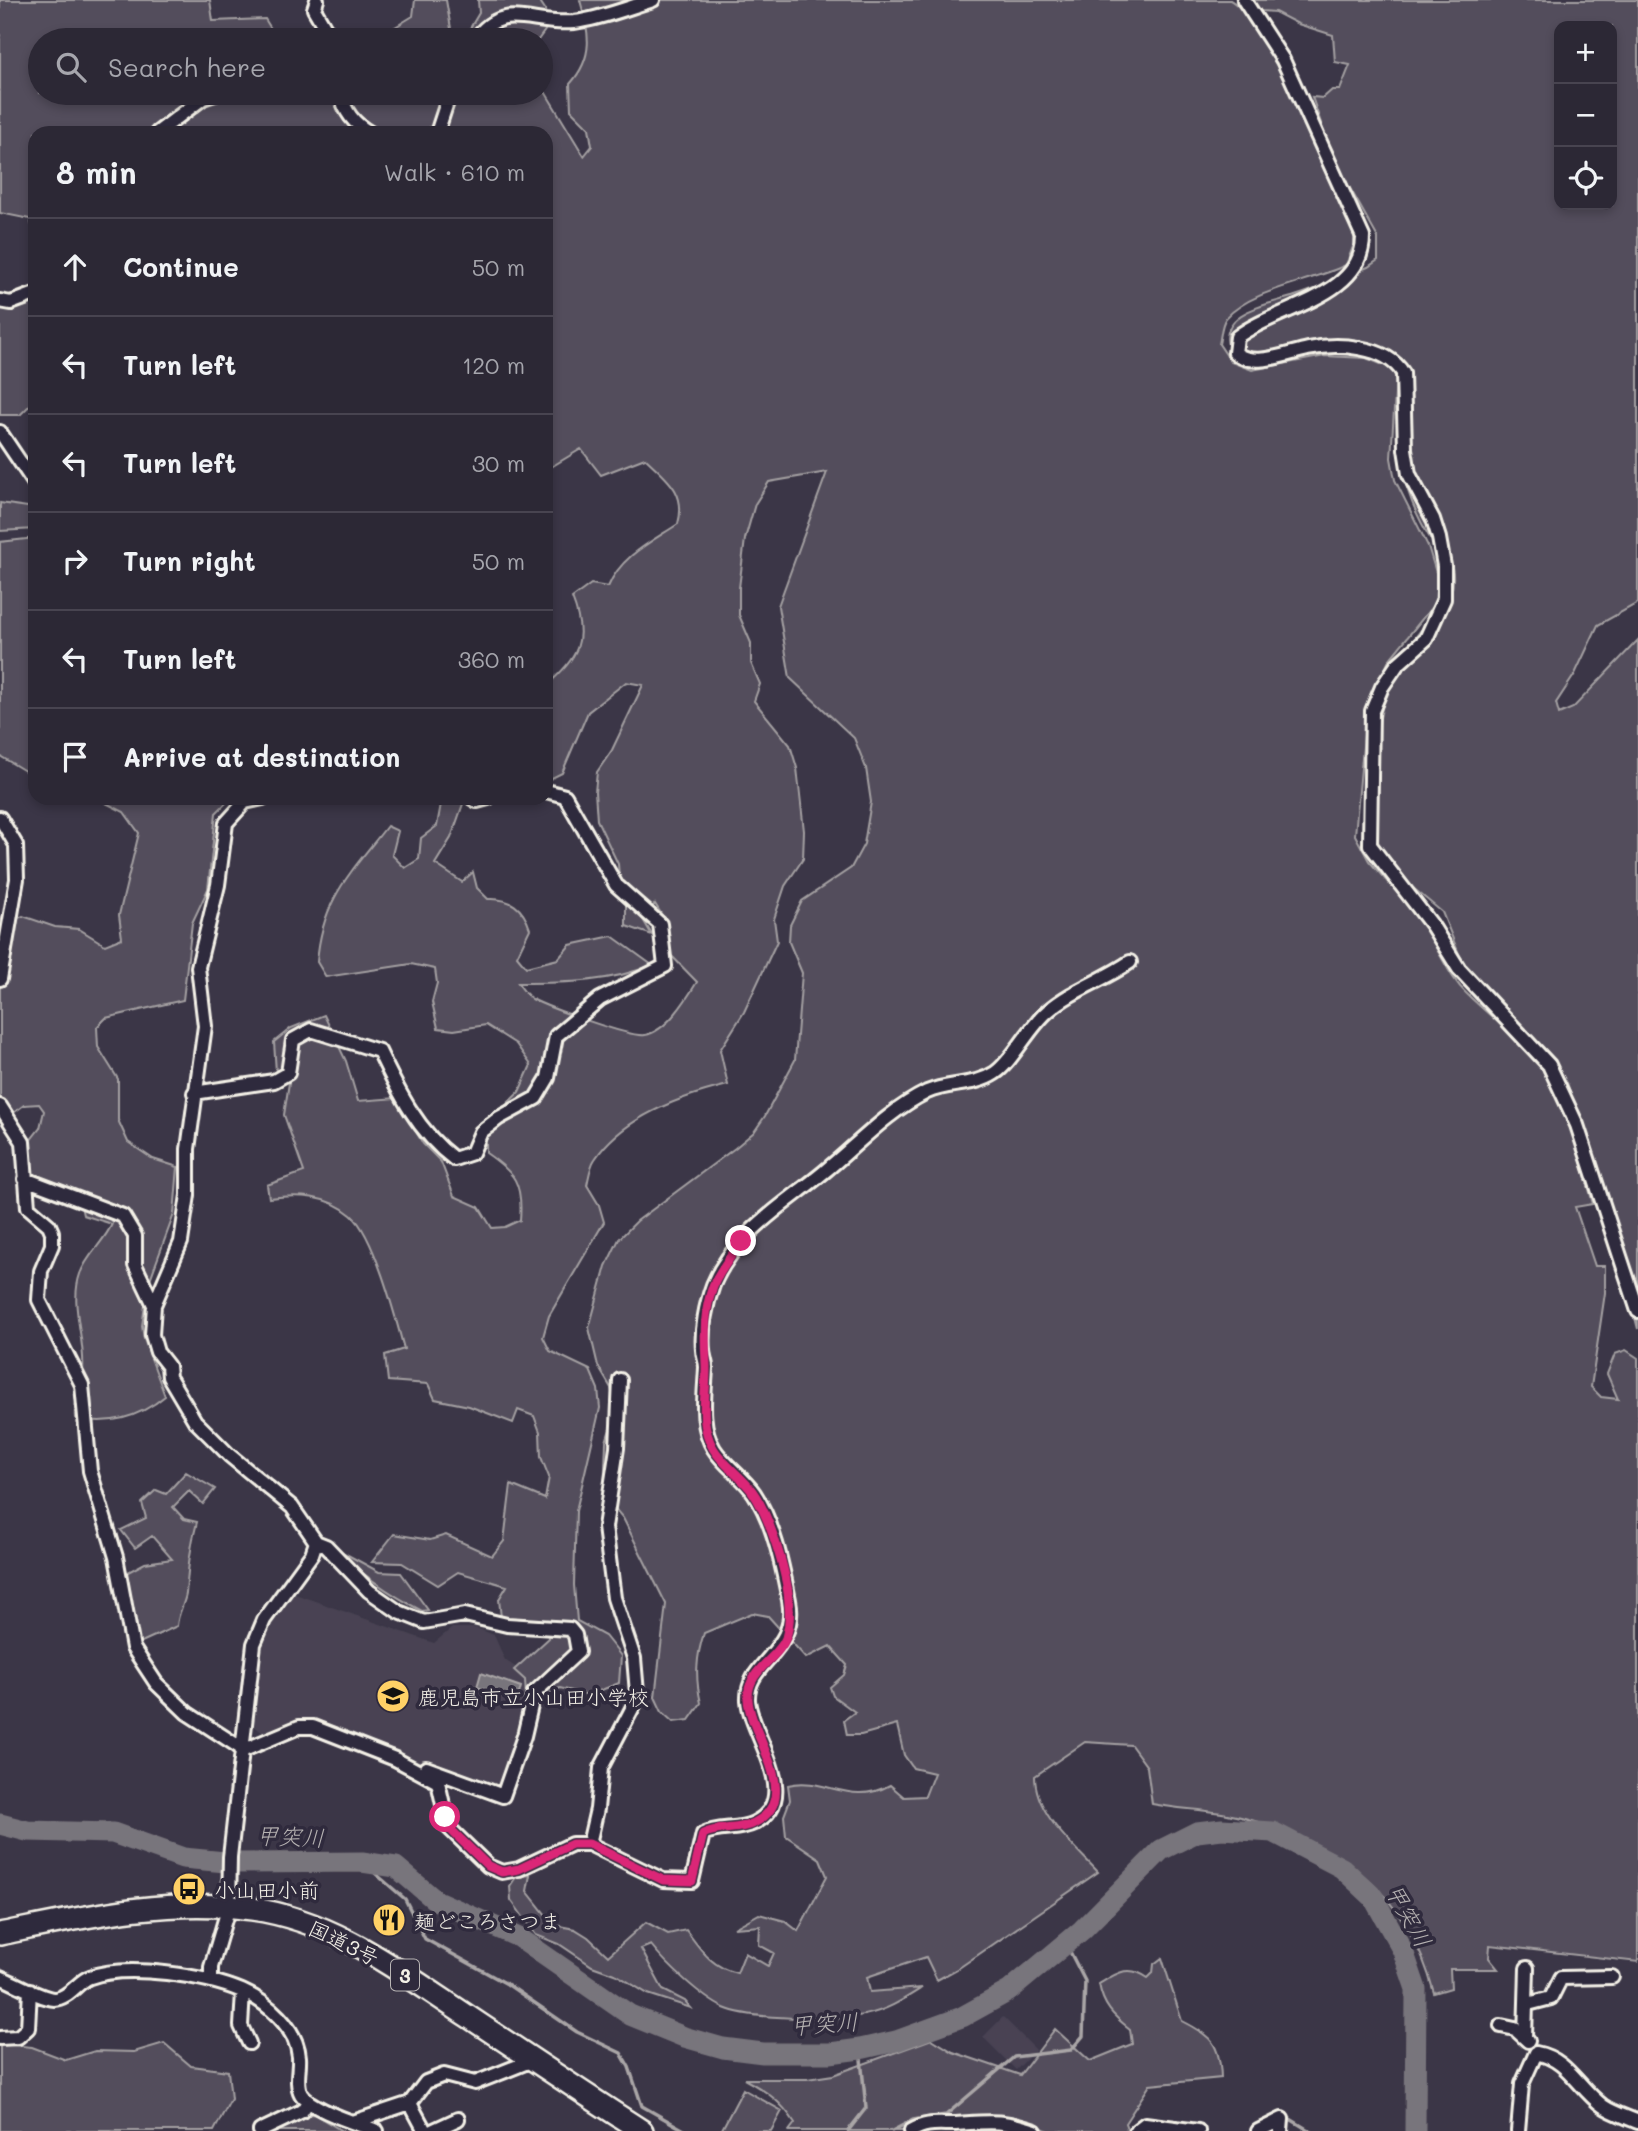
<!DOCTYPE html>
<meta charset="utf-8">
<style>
:root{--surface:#2c2835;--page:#34303d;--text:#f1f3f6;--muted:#a6a6ad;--line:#484450}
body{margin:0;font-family:Mali,"Klee One",sans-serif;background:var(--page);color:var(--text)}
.controls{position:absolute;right:21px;top:21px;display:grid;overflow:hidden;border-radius:14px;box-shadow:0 4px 10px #0003}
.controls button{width:63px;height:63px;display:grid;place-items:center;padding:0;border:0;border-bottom:2px solid var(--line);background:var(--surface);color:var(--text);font:35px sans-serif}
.stop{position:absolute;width:21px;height:21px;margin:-16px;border:5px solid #db2777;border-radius:50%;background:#fff}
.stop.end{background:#db2777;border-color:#fff;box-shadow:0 2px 7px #0008}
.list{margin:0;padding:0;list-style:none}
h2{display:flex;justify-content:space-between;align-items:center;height:91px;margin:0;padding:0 28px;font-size:30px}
h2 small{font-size:23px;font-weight:400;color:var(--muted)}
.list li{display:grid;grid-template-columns:46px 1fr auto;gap:21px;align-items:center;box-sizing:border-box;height:98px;padding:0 28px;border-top:2px solid var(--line)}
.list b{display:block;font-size:26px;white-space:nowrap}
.list em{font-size:23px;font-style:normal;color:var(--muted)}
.icon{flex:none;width:38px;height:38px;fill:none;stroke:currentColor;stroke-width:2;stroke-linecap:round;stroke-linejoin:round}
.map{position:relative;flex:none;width:1638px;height:2131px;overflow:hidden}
.search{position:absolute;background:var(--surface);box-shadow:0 4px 10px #0003;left:28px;top:28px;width:525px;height:77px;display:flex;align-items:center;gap:18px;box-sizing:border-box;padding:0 24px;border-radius:38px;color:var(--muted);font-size:26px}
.panel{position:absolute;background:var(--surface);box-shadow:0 4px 10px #0003;left:28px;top:126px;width:525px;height:679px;border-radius:21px}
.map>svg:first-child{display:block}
</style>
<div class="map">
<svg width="1638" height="2131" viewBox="0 0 1638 2131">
<rect width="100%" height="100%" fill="#3b3647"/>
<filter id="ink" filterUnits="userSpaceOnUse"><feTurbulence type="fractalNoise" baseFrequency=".0143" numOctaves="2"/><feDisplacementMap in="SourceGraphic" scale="14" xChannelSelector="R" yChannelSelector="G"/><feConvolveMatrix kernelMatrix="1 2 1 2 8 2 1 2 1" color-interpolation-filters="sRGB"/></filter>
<g filter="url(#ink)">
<path fill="#484352" d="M292 1593 434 1643 452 1628H476L494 1635 505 1660 537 1682 502 1793 299 1722 264 1734 253 1725 262 1643 268 1628Z
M1003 2017 1036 2050 1016 2070 983 2037Z"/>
<path fill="#534e5c" stroke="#a4a0a2" stroke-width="2" fill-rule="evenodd" d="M0 0H210L213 21 265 19 278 40H40V93H334L354 130 360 133H35V237L30 219 0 213Z
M415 0H446L453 40H374L413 16Z
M478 0H539L545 9 546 29 538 40H463L479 13Z
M580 0H1230C1263 16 1334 190 1354 233V244L1346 265C1311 282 1252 289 1226 318 1221 324 1221 336 1219 344L1231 362 1252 370 1325 356 1366 358 1391 368 1396 378 1391 458 1395 480 1428 546 1437 576 1435 603 1389 660 1366 713 1355 835 1369 861 1390 885 1428 907 1444 932 1436 948C1445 963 1453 981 1466 993 1491 1018 1522 1039 1542 1068 1566 1105 1582 1162 1593 1204L1575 1207 1595 1266H1605V1293L1591 1387 1601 1397 1618 1399 1607 1374 1615 1354 1626 1350 1638 1358V1962L1490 1945 1489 1958 1498 1969H1450L1451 1988 1434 1993C1407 1891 1340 1843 1241 1817 1212 1809 1182 1810 1152 1804L1147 1767 1131 1745 1085 1742 1035 1776C1035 1814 1073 1845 1098 1872L959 1968 937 1980 926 1957 867 1977 870 1992 922 1988C903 2000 886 2011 864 2015 834 2020 751 2020 724 2008 701 1997 667 1965 651 1945L641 1949 663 1990 685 2001 691 2008 648 1994 617 1975 592 1966 559 1944 536 1935 511 1900 510 1886 516 1877 530 1875 527 1891 554 1925 575 1929 588 1937 608 1956 646 1922 668 1934 686 1930C700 1949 712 1968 737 1973L745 1953 768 1966 774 1953 759 1945 760 1926 734 1928 759 1914 785 1921 798 1931 827 1876 820 1859 786 1836 784 1816 790 1800 788 1785C825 1776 850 1807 890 1785L904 1797 925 1796 934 1773 913 1768 904 1755 897 1725 861 1735H847L844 1720 855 1712 833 1696 830 1687 844 1675 847 1665 830 1646 806 1658 768 1616 752 1613 704 1633C696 1657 695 1678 701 1703L689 1720 673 1722 662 1712 655 1697 666 1604 623 1518 604 1496 606 1442 616 1409 611 1388 598 1366 589 1328 606 1266 619 1239 637 1221 735 1148 754 1132 765 1116 795 1060 802 973 789 942 790 925 802 901 851 868 864 844 871 802 866 768 854 738 790 678 778 606 827 472 769 482 755 504 745 539 739 588V615L751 643V663L760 684 754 701 790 745 797 768 804 831 803 859 785 886 774 919 777 941 744 1012 720 1050 728 1085C682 1096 623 1117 595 1159 590 1166 589 1177 587 1185L599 1205 604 1222 549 1316 543 1337 550 1351 590 1370 598 1389 600 1408 576 1511 574 1585 577 1621 605 1636 621 1656 619 1683 589 1695 560 1688 538 1700 526 1696 525 1680 514 1670 549 1638 540 1619 501 1618 499 1599 507 1586 458 1572 438 1585 402 1563 372 1562 394 1534 430 1540 446 1535 492 1556 504 1541 511 1485 545 1499 549 1477 541 1457 540 1432 534 1416 518 1410 513 1423 469 1406 435 1399 428 1384 388 1381 385 1355 404 1349C396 1319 374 1234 351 1215 327 1195 298 1194 269 1198L267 1185 304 1172 284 1115 291 1070 276 1072 274 1042 291 1028 324 1015 346 1061 358 1101 397 1098 423 1144 441 1162 454 1196 479 1207 492 1228 505 1227 520 1220C523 1183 515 1173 486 1153V1125L519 1092 531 1065 516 1044 486 1025 454 1030 438 1028 432 1002 437 983 435 969 411 964 326 977 317 962C322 899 350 874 387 826L398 831 392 855 405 868 419 859 421 838 437 826 442 798 464 801 451 838 435 864 462 882 473 872 477 888 488 899C510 898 523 907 530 929L517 956 526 967 558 959 570 945 612 936 652 965C609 983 564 983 518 983 522 989 526 995 532 999 547 1007 631 1038 645 1035 667 1031 686 1000 697 982L664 948 665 920 655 904 642 918 652 935 626 926V904L620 890 618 864 597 820 595 792 597 772 612 750 643 685 626 682 588 712 562 773 546 781V686C578 657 589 641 572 598L591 584 608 587C621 556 651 542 678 524 687 492 667 479 645 458L601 475 581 449 546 470V133H380L350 115 344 93H541V85L584 156 592 146 589 128 571 110 570 84C595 56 589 33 580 0Z
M1243 0H1638V603L1598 625 1575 674 1556 703 1559 714 1573 708 1638 640V1329L1592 1154 1567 1083 1550 1056 1525 1030 1476 996 1442 912 1394 872 1364 832 1366 799 1376 763 1378 727 1385 694 1405 651 1421 630 1444 616C1450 601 1456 583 1452 567 1450 559 1440 553 1435 546 1418 520 1405 489 1400 459L1408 372 1402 359 1376 346 1354 343 1257 363 1230 352C1214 311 1270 304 1295 296 1320 288 1344 277 1368 267L1378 260V238L1333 158 1312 97 1323 98 1332 90H1340L1350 65 1335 62 1333 35 1298 24 1275 12 1261 11ZM1559 26H1612V205H1559Z
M35 295V400L20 415H0V305Z
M0 503 35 508V529L0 531Z
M35 538V777L0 756V542Z
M96 798H231L216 813 208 889 192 923 183 1000 106 1018 97 1027 98 1047 118 1079V1120L128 1142 153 1159 178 1167 174 1214 148 1285 142 1326 144 1339 165 1396C139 1418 107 1426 75 1418 73 1401 82 1387 83 1371 86 1340 69 1305 80 1274 86 1256 104 1242 112 1224L83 1215 79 1197 21 1175 18 1156 40 1128 44 1111 39 1104 24 1105 3 1121 0 1119V925L23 916 55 927 79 929 105 945 122 938 119 915 139 833 124 812Z
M186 1472 215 1489 203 1504 189 1491 173 1507 184 1519 197 1522C190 1547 188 1569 186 1594 184 1605 178 1613 177 1626L137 1644 131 1624 126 1573 145 1563 172 1559 152 1536 135 1548 121 1530 146 1518 142 1503 156 1490 166 1494Z
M333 1547 379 1572 401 1573 428 1610 422 1611C388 1593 360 1574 333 1547Z
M1162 1958 1182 2021C1212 2036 1220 2044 1221 2078L1150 2085 1125 2123 1128 2131H1049L1037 2126 1035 2131H789L795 2123C781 2101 766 2091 744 2079H807L833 2075 932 2039 953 2052 1020 2075 1055 2029 1090 2061 1132 2044 1130 2029C1113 2016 1103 2006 1099 1984 1117 1973 1129 1964 1148 1978L1153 1973 1154 1964Z
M164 2043 191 2066 228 2071 231 2099 214 2131H0V2044L32 2047 66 2060 95 2051 134 2052Z
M743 2089 782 2111 771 2131H721Z
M314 2114 342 2131H269L294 2116Z"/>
<path fill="#78747b" stroke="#aaa6a7" stroke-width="2" d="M481 1673 521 1687 517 1701 477 1687Z"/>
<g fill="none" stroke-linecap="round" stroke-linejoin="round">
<path stroke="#aaa6a7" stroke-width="3.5" d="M362 1862 405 1899 425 1939 507 1984 577 2032 621 2053 629 2067 642 2106 686 2131
M1287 2117 1310 2131
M848 2131 866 2108 860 2049
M892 2131 913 2120 946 2115 1014 2057 1071 2050 1083 2036 1085 1981 1065 1942"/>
<path stroke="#78747b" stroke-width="21" d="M0 1824 27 1831 113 1833 183 1858 236 1863 362 1862 396 1867 435 1900 518 1937 630 2015 684 2037 723 2048 763 2053H830L860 2049 896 2041 962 2017 1009 1991 1082 1930 1161 1850 1197 1832 1222 1829 1273 1832 1342 1868 1373 1897 1403 1951 1416 1989 1415 2131"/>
<defs>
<path id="minor" d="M317 0 314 9 332 40
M1244 0 1283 60 1363 237C1363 298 1275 307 1237 337L1235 353C1255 368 1285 354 1308 349 1337 343 1386 345 1403 373L1405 449 1409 474 1433 519 1439 538 1444 566V599L1426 639 1397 665 1382 687 1372 711 1370 845 1431 924 1459 969 1549 1065 1577 1125 1638 1311
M475 40C503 0 529 26 574 22 600 19 627 8 653 0
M340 93C345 112 353 123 370 133
M157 133 203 98 218 93
M437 133 450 93
M0 301 11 303 35 294
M0 432 35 484
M472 798 477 801 488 798
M0 818 16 845 17 879 0 979
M194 1093 274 1081 288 1073 293 1040 311 1030 379 1051C398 1091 418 1132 454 1159L472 1153 481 1132 499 1118 536 1098 548 1078 556 1036 600 999 665 966 660 924 616 885 565 796 546 791
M0 1106 23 1142 28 1207 49 1225 52 1232V1245L41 1271 39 1300 82 1385 90 1471 116 1557 133 1648 156 1683 187 1713 244 1750
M25 1179 123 1216 135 1236V1265L154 1305
M316 1542 326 1546 369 1591 399 1612 424 1622 465 1615 507 1625 570 1629 575 1635 578 1652 534 1693 524 1736 503 1796 426 1768
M244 1750 299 1727H313L395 1759 438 1782 448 1827 488 1866 502 1872 519 1869 572 1844H589L663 1880 692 1881 703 1834C719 1826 738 1831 754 1823 804 1798 751 1737 748 1700 746 1661 799 1652 789 1600 782 1565 774 1523 754 1493 743 1477 724 1465 714 1449 699 1425 705 1393 706 1367 706 1361 703 1356 703 1350 701 1330 706 1304 713 1285 735 1233 783 1206 824 1172 857 1145 888 1111 927 1092 949 1082 974 1087 995 1073 1012 1062 1029 1027 1048 1011 1072 990 1104 980 1130 962
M589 1844 597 1809 601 1768 634 1705 637 1693 634 1658 614 1598 605 1527 617 1448 620 1380
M0 1977C13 1982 42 1999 54 1999 68 1999 78 1981 90 1977 128 1963 206 1976 242 1991 267 2002 297 2028 299 2057 300 2069 295 2083 301 2094 311 2110 359 2124 377 2131
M211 1980V1967L229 1906 230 1857 254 1644 264 1620 312 1554 316 1542 292 1507 229 1455 195 1421 169 1377 168 1366 157 1352 152 1335 154 1305 181 1242 188 1195V1149L205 1026 198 967 218 885 226 823 245 802 263 798
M243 1992 241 2026 249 2043
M1528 2004 1551 1998 1561 1978 1612 1977
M1501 2026 1515 2029 1528 2041
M1525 2037 1527 1968
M0 2038 18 2037 28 2028 30 1990
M410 2103 425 2131
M353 2122 410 2103 426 2082 444 2075 475 2083 533 2060
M260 2131 302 2111 308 2102
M432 2131 458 2119
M911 2131C927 2122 935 2124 953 2124 989 2122 999 2119 1035 2131
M1136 2131 1145 2124 1198 2131
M1258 2131 1282 2119 1281 2131
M1518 2131 1522 2084 1536 2053C1568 2059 1578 2088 1603 2106 1613 2113 1627 2117 1638 2122"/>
<path id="trunk" d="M0 1934C83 1917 167 1897 252 1909 334 1920 402 1973 469 2017 526 2055 584 2094 642 2131"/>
</defs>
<use href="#minor" stroke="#f4f1e8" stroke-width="18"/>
<use href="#trunk" stroke="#f4f1e8" stroke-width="26"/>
<use href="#minor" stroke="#2f2a3d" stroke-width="12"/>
<use href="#trunk" stroke="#2f2a3d" stroke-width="21"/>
</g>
</g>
<g fill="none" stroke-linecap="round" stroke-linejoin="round" filter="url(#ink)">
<path stroke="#db2777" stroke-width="9" d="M445 1817 448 1827 488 1866 502 1872 519 1869 572 1844H589L663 1880 692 1881 703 1834C719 1826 738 1831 754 1823 805 1798 750 1737 748 1699 747 1670 778 1659 786 1638 789 1628 790 1616 789 1606 789 1578 769 1514 752 1491 741 1476 722 1464 713 1448 698 1422 707 1392 706 1364 705 1337 703 1314 713 1286 719 1271 732 1256 741 1241"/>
</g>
<defs>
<symbol id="school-disc" viewBox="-11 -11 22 22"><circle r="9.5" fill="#ffd166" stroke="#2f2a3d"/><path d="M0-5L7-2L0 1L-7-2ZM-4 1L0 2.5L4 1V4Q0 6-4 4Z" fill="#111"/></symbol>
<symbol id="bus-disc" viewBox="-11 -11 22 22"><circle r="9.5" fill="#ffd166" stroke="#2f2a3d"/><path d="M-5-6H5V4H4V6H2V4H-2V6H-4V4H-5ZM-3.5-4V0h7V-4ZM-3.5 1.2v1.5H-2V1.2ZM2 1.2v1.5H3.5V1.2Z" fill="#111"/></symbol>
<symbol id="restaurant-disc" viewBox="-11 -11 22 22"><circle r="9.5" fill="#ffd166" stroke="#2f2a3d"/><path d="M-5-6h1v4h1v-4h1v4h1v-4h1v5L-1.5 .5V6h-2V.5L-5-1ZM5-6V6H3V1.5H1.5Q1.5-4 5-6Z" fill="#111"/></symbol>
</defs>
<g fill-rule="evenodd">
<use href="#school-disc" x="374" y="1677" width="38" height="38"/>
<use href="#bus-disc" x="170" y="1870" width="38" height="38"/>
<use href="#restaurant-disc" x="370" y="1901" width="38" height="38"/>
</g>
<g text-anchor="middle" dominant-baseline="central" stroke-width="7" stroke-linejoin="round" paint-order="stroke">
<rect fill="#2f2a3d" stroke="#b9b5b5" stroke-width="2" x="391" y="1959.5" width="28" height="31" rx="5"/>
<g font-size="19" font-weight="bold" fill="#f4f1e8">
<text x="405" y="1975">3</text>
</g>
<g font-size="21" fill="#f4f1e8" stroke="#2f2a3d" text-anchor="start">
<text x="418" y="1696">鹿児島市立小山田小学校</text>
<text x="214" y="1889">小山田小前</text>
<text x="414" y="1920">麺どころさつま</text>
</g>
<g font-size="21" fill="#f4f1e8" stroke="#2f2a3d">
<text transform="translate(344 1942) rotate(26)">国道3号</text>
</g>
<g font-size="23" font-style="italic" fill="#b6b2b2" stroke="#2f2a3d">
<text transform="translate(290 1836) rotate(2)">甲突川</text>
<text transform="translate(1409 1915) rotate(61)">甲突川</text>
<text transform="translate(824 2023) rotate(-4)">甲突川</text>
</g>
</g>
</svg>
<div class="controls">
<button>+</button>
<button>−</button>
<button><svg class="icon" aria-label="locate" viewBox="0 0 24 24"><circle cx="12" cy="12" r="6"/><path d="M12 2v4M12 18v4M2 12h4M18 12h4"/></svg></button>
</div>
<div class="stop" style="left:445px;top:1817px"></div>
<div class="stop end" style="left:741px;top:1241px"></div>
<div class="search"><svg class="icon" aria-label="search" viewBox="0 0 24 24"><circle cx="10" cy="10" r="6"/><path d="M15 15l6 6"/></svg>Search here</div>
<section class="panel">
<h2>8 min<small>Walk · 610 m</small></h2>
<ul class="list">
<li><svg class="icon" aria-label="ahead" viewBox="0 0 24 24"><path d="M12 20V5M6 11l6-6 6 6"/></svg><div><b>Continue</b></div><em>50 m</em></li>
<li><svg class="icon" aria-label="left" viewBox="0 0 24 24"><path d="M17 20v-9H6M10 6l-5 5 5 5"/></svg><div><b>Turn left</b></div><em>120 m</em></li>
<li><svg class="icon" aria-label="left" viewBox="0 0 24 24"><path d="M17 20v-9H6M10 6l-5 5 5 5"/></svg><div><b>Turn left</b></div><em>30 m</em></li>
<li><svg class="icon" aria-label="right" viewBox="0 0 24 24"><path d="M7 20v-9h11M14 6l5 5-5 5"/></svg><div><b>Turn right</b></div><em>50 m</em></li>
<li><svg class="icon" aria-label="left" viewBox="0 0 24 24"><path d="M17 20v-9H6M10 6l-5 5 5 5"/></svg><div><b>Turn left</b></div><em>360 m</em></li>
<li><svg class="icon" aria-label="arrive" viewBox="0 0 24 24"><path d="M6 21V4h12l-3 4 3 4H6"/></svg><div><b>Arrive at destination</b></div></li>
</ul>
</section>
</div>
